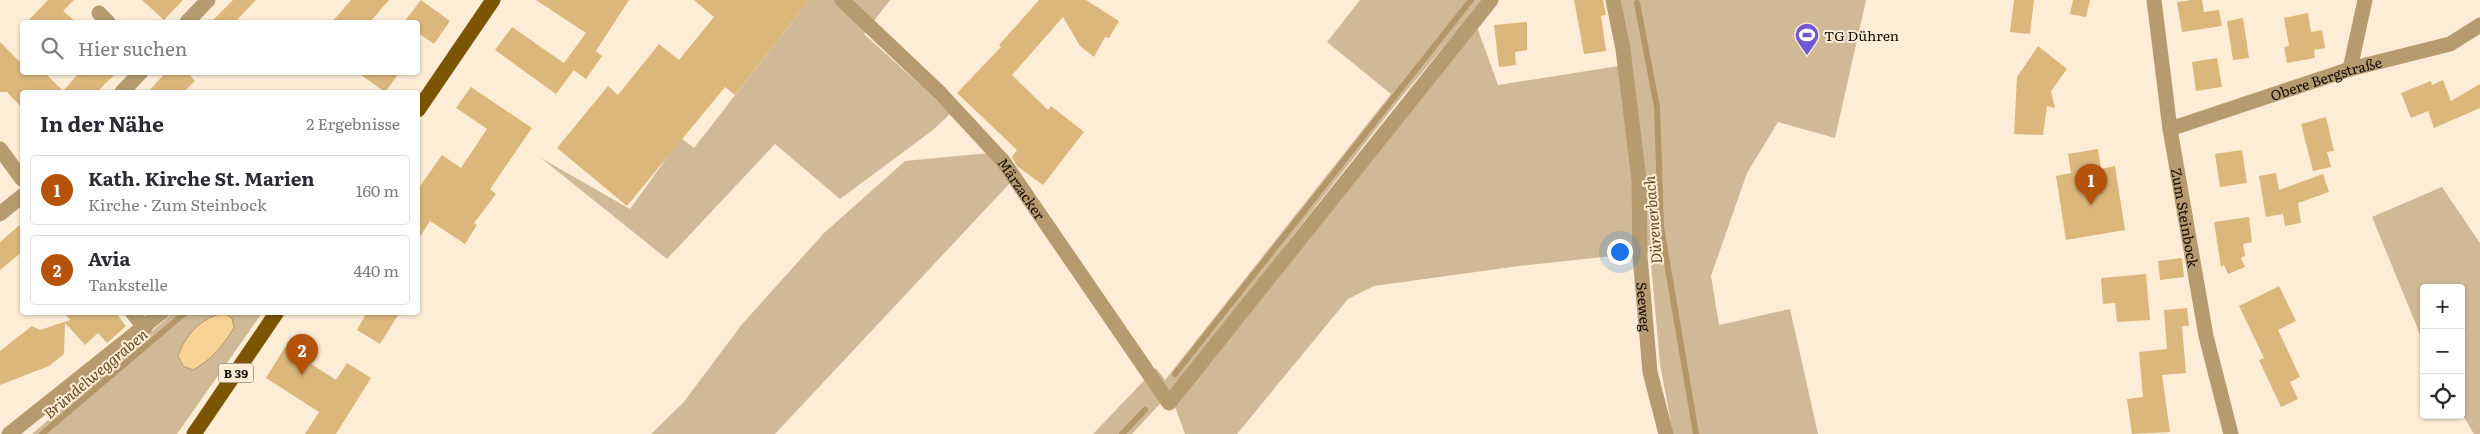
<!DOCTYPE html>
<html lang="de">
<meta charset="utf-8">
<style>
:root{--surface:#fff;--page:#f7f7f7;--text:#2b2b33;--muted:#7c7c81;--line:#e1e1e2;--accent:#b45309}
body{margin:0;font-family:Literata,serif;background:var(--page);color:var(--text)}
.controls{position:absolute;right:15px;bottom:15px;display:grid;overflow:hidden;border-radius:5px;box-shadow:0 1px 4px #0004}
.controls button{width:45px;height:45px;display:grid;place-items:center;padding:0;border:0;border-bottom:1px solid var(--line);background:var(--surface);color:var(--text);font:25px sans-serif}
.you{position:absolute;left:1619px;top:251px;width:18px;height:18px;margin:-12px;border:4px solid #fff;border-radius:50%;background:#1a73e8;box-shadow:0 0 0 8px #1a73e833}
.badge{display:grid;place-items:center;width:32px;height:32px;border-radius:50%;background:var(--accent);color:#fff;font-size:16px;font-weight:700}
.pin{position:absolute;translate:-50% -41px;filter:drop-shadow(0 1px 2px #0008)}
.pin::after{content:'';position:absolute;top:26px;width:18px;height:15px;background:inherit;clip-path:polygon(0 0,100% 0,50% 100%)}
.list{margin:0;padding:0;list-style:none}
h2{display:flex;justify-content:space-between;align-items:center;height:65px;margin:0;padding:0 20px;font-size:21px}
h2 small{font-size:16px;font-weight:400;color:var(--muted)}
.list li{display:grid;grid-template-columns:32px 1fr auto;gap:15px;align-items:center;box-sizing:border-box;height:70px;margin:0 10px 10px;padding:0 10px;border:1px solid var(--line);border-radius:5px}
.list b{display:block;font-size:19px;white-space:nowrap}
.list p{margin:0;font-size:16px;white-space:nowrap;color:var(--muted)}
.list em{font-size:16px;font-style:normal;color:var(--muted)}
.icon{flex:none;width:28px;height:28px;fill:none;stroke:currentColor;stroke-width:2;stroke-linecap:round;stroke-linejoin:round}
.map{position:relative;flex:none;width:2480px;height:434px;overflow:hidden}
.search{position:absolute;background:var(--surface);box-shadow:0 1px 4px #0004;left:20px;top:20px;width:400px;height:55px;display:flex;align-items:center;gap:12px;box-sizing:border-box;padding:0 18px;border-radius:5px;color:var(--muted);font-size:19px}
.panel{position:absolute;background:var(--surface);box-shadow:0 1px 4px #0004;left:20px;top:90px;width:400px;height:225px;border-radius:5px}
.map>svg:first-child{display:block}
</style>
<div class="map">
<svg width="2480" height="434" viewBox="0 0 2480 434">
<rect width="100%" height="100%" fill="#fdedd6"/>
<path fill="#d0b997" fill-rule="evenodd" d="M809 0H890L864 34 927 91 950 114 933 130 840 199 775 144 667 259 541 158 630 209 681 138 694 148Z
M1360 0H1483L1472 13 1498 85 1631 64 1619 0H1866L1835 138 1778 122 1747 173 1711 276 1719 325 1790 309 1818 434H1673L1660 364 1650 252 1519 266 1374 286 1348 299 1237 434H1185L1170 393 1132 434H1093L1156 368 1165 380 1391 94 1327 42ZM1455 33 1222 326 1399 100Z
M989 153 1010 183 775 434H651L683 403 743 323 824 233 905 161Z
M2442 187 2480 243V434H2474L2461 412V288H2424V344L2372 217Z
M173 313H262L177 434H32Z"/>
<path fill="#f9d296" stroke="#b3966a" d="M224 313 232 318 234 328C223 346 212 359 193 370L183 366 178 356C185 335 202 317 224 313Z"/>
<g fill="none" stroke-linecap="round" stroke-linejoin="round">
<path stroke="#b3966a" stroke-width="6" d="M1637 3 1657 107 1661 227 1696 434
M1175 374 1471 0
M42 434 186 312
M1122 434 1145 410"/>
</g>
<path fill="#dcb77c" d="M48 0H74L63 11 76 22H27Z
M142 0H183L164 20Z
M233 0H256L235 22H211Z
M351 0H389L370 22H332Z
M421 0 450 21 434 44 418 33V22H404Z
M536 0H629L596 51 602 56 586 79 564 63 586 33Z
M694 0H809L735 95 725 87 627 206 557 148 608 86 618 95 659 44 679 60 714 17Z
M1039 0H1086L1119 21 1109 38 1105 37 1094 57 1080 46 1063 17 1012 75 1048 110 1051 106 1084 132 1043 185 1017 166 1012 157 1017 150 957 93 1001 47 999 45Z
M1574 0H1603L1606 15 1601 16 1606 51 1584 54Z
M2014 0H2034L2030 34 2010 32Z
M2073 0H2090L2086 17 2070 14Z
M2191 0H2202L2204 12 2219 10 2222 26 2182 32 2177 2Z
M2308 13 2311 32 2322 30 2325 48 2314 50 2315 58 2287 63 2284 47 2289 46 2284 18Z
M2243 18 2249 58 2233 60 2227 21Z
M1527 22V50L1515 52 1516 65 1499 67 1494 25Z
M512 27 574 70 556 94 495 50Z
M0 42 22 64V72H44L63 91 80 72H117L97 92H22V108L7 92H0Z
M2038 46 2067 69 2051 91 2055 108 2047 106 2043 135 2014 134 2017 77Z
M2217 58 2222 87 2196 91 2192 62Z
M166 72H187L195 81 184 92H148Z
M357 72H400L385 92Z
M2443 80 2451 101 2480 84V108L2434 128 2428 111 2411 118 2401 93 2431 81 2432 85Z
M471 87 532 128 490 189 496 194 474 223 477 225 465 244 430 221 418 240V189L442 155 461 168 487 129 456 108Z
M2326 117 2334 151 2327 152 2331 167 2313 171 2301 124Z
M2098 149 2101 169 2115 166 2125 230 2066 240 2056 176 2071 173 2068 154Z
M2242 150 2247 183 2220 187 2215 154Z
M2276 173 2279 190 2323 174 2329 192 2298 203 2301 223 2285 226 2283 214 2266 217 2259 176Z
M2249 217 2252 242 2243 244 2245 256 2241 258 2245 267 2228 274 2224 265 2221 267 2214 222Z
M22 223V252L0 270V242Z
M2182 258 2184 277 2160 280 2158 261Z
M2146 274 2150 320 2117 322 2115 303 2103 304 2101 278Z
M2279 286 2296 321 2278 330 2300 377 2290 382 2298 399 2281 407 2259 360 2264 358 2239 306Z
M2187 308 2189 326H2182L2186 373 2162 375 2170 432 2132 434 2127 399 2143 397 2139 352 2167 349 2164 310Z
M63 312H115L126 326 107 343 98 333 85 345 65 323 64 354 49 366 0 385V351L32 326 40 330 70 320Z
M367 312H400L380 344 357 330Z
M285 347 336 380 347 363 371 378 336 434H305L319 412 266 378Z"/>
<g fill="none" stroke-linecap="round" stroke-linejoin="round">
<g stroke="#b69b70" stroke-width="15">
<path id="s1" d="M842 0 940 93 1003 161 1169 403 1491 0"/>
<path id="s2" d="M1613 0 1623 49 1639 180 1640 256 1650 372 1666 434"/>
<path id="s3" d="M2154 0 2170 129 2206 336 2231 434"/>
<path d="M99 13 108 22"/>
<path d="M187 22 208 0"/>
<path d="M2350 69 2365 0"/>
<path d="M122 92 141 72"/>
<path id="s4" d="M2170 129 2350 69 2450 44 2480 25"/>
<path d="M0 149 22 179"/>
<path d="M0 214 22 196"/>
<path d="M132 312 145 328"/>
<path d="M9 434 162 312"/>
</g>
<path stroke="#7c5500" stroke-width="15" d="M418 110 493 0
M194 434 277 312"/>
</g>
<defs>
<symbol id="stadium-pin" viewBox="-11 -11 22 30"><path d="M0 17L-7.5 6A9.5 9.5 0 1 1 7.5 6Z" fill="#7058d2" stroke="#fdedd6"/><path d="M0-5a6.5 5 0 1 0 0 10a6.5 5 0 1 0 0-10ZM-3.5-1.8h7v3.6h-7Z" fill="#fff"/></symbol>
</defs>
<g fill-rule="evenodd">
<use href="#stadium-pin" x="1793" y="21" width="28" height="38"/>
</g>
<g text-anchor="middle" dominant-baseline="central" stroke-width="4" stroke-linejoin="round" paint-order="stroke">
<rect fill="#fdedd6" stroke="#574f43" stroke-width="1" x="218.5" y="363.5" width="35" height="19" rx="4"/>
<g font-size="12" font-weight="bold" fill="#100b04">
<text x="236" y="373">B 39</text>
</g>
<g font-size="14" fill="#100b04" stroke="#fdedd6" text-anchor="start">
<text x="1824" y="35">TG Dühren</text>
</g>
<g font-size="14" fill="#100b04" stroke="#fdedd6">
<text stroke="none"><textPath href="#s4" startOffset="164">Obere Bergstraße</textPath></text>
<text stroke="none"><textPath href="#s1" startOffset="261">Märzacker</textPath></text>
<text stroke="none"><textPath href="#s3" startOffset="220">Zum Steinbock</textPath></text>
<text stroke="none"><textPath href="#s2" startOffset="309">Seeweg</textPath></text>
</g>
<g font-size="15" font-style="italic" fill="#654b1e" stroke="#fdedd6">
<text transform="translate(1652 220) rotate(-95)">Dürenerbach</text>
<text transform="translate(95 373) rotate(-40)">Bründelweggraben</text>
</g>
</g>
</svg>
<div class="controls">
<button>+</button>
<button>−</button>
<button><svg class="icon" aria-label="locate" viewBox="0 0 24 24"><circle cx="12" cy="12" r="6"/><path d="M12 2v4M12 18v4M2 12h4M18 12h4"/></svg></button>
</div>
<div class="you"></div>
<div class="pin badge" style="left:2091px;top:205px">1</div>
<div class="pin badge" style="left:302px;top:375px">2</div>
<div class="search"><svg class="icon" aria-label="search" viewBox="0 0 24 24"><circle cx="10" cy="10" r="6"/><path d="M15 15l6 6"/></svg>Hier suchen</div>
<section class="panel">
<h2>In der Nähe<small>2 Ergebnisse</small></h2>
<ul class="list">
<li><span class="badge">1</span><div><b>Kath. Kirche St. Marien</b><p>Kirche · Zum Steinbock</p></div><em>160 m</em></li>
<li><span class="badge">2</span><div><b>Avia</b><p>Tankstelle</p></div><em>440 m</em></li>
</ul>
</section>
</div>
